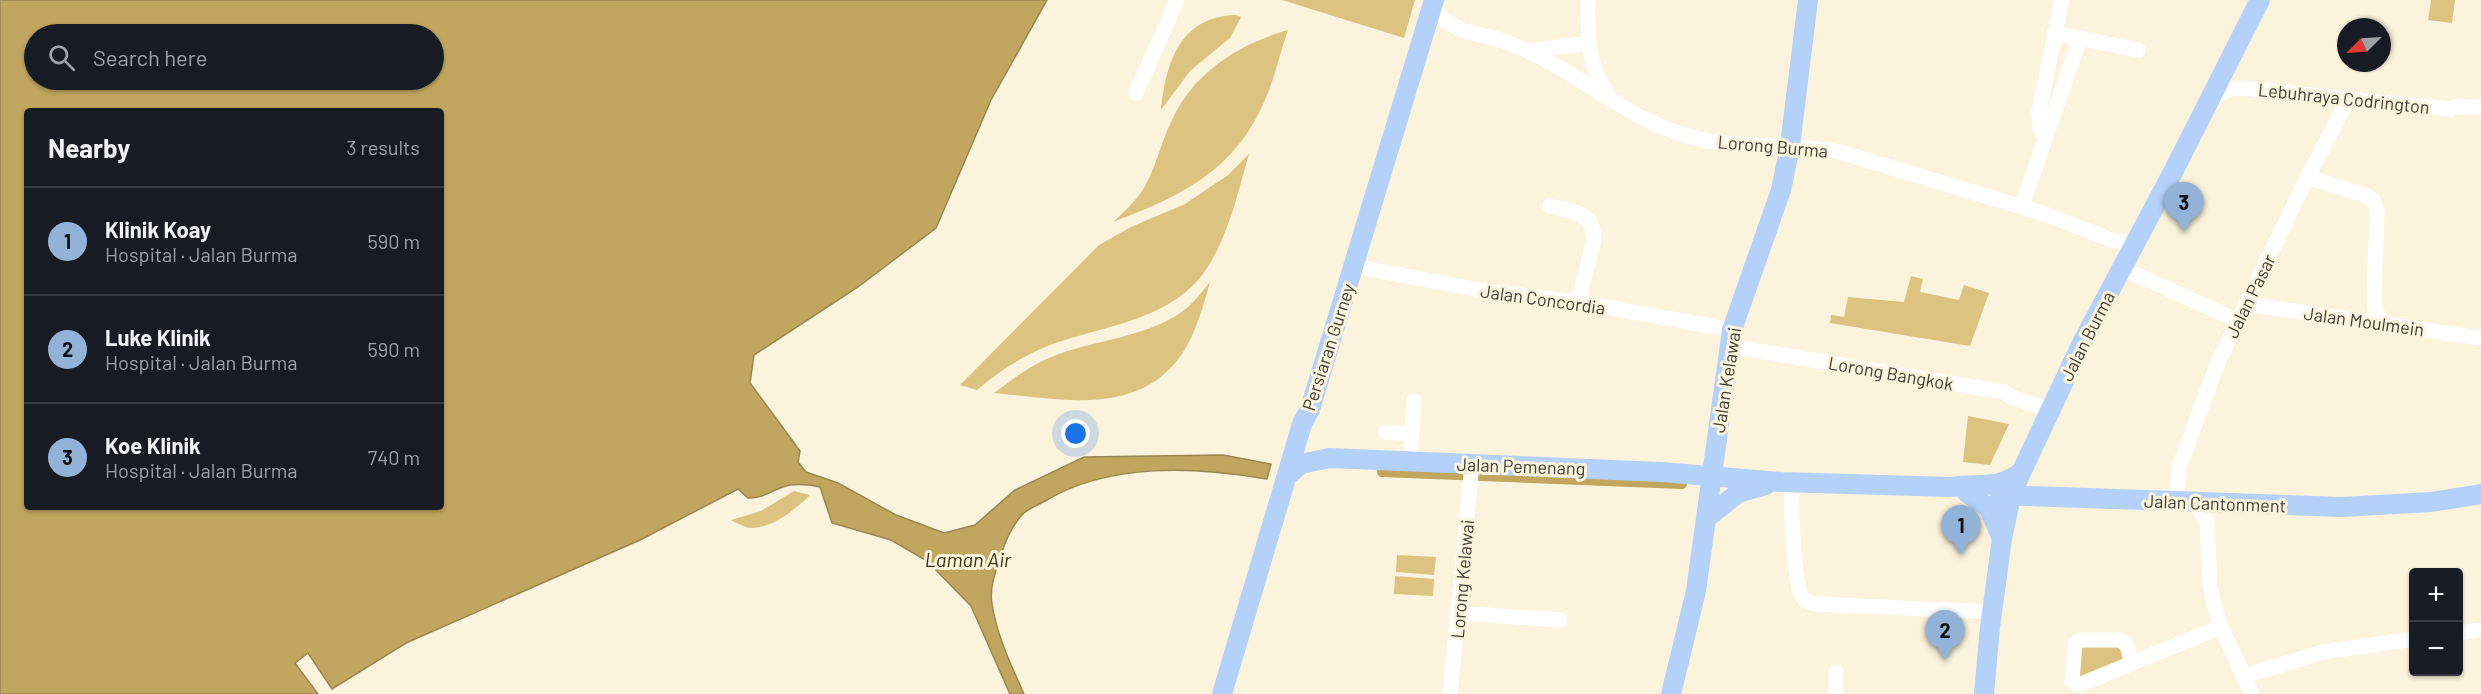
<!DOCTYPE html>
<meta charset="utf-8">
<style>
:root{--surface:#171b24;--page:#20242c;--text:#f1f3f6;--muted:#9ea1a6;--line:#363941;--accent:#93b2d8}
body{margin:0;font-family:Barlow,sans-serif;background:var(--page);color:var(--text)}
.controls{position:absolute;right:18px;bottom:18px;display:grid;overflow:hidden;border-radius:6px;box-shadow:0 2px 4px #0004}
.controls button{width:54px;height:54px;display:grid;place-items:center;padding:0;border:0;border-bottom:2px solid var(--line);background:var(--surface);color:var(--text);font:30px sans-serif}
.compass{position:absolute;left:2337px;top:18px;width:54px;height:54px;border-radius:50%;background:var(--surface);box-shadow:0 2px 4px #0004;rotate:246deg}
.you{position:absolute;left:1076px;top:434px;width:21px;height:21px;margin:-15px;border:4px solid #fff;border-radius:50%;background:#1a73e8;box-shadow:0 0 0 9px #1a73e833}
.badge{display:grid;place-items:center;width:39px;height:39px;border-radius:50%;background:var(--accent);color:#111;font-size:20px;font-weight:700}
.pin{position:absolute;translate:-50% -50px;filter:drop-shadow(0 2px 3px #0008)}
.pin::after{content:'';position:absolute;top:32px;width:21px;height:18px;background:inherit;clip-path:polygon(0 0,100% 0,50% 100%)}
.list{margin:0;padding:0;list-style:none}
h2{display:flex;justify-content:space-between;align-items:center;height:78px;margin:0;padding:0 24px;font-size:26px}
h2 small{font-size:20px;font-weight:400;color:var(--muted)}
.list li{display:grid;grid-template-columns:39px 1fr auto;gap:18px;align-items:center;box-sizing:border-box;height:108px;padding:0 24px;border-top:2px solid var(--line)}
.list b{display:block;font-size:22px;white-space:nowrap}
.list p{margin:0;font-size:20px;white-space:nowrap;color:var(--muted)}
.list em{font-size:20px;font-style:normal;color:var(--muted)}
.icon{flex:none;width:33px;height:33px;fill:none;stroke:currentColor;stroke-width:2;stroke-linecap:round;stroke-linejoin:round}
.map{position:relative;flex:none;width:2481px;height:694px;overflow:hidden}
.search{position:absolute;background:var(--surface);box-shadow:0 2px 4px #0004;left:24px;top:24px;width:420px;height:66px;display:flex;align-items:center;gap:15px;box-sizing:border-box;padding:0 21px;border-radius:33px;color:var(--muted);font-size:22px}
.panel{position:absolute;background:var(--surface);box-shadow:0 2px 4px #0004;left:24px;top:108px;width:420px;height:402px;border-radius:6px}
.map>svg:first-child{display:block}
</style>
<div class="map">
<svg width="2481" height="694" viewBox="0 0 2481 694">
<rect width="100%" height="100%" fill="#fbf3dc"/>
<path fill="#dcc380" d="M1282 0H1415L1404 38Z
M2431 0H2455L2452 23 2428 20Z
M1235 15 1241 17 1230 38 1190 71 1161 110C1166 64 1179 17 1235 15Z
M1288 30C1280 53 1275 77 1265 100 1235 171 1181 196 1113 222 1124 212 1136 201 1144 188 1156 167 1161 142 1172 120 1194 72 1239 44 1288 30Z
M1249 154C1238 191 1230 231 1209 265 1176 320 1105 325 1050 345 1022 356 1000 371 977 390L960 385 1099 245 1131 227 1185 204 1228 175Z
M1911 276 1923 279 1920 292 1959 300 1964 285 1989 293 1970 346 1830 323 1831 315 1844 317 1848 297 1904 302Z
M1210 282C1203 307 1196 333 1182 354 1138 418 1058 399 994 393 1012 380 1029 366 1049 358 1092 339 1153 338 1189 306 1197 299 1203 290 1210 282Z
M1968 416 2009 424 1990 465 1963 462Z
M794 491 810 495C796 509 774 527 753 528 747 529 737 523 731 520L761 511Z
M1397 555 1436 557 1434 575 1396 572Z
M1395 576 1434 579 1433 596 1394 594Z
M2116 643 2126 658 2080 679 2078 648Z"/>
<path fill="#c0a65e" stroke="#9a8651" stroke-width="1.5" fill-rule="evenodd" d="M0 0H1047L991 100 936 228 858 287 754 355 750 383 800 451 798 462 806 472 838 483 896 515 944 533 975 525 1015 490 1084 457 1223 455 1271 464 1267 479C1195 467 1110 462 1045 501 1038 505 1027 509 1022 515 1012 526 1005 542 1001 555 996 570 989 588 992 604 997 636 1011 665 1024 694H1010L971 606 927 561 891 540 832 523 820 487C811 485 800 484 790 485 774 488 764 499 748 498L738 489 640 540 406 643 332 689 308 653 295 663 318 694H0ZM434 34V80H34V34ZM27 111H441V507H27Z"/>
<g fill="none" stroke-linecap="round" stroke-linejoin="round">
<path stroke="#c0a65e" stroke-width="10" d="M1382 472 1682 484"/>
<path stroke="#fff" stroke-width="15" d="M1588 0C1588 42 1586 61 1610 98
M1433 3C1445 32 1473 32 1500 40 1573 63 1628 126 1704 140 1749 149 1795 143 1840 152L2045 214 2114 241H2137
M2054 33 2138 50
M1528 51 1588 43
M1136 93 1177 0
M2210 100 2230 89 2241 88 2451 109 2456 107H2481
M2045 138 2040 125 2039 111 2062 0
M2307 177 2367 196 2373 200 2377 211 2374 298 2375 308 2382 324
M1550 206C1572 211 1594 212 1594 240L1578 302
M2022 206 2080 38
M1353 266 1480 290 1578 302 1732 330
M2122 268 2238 321
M2246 304 2481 338
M1729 346 2004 392 2011 397 2050 410
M1386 432 1412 434 1411 461
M1412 434 1414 401
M1792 482C1791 502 1793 584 1803 598 1806 602 1811 603 1816 604L1993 612
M2177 501 2179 467 2219 360 2305 182 2348 100
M2195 502 2207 523 2210 585 2214 604 2221 627 2252 694
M1458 613 1560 620
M2458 633 2481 630
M2244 676 2323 652 2414 639
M2076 684H2081L2221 627
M2076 684 2072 680 2075 644 2081 640H2120L2127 645 2132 664
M1450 694 1472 464
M1836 694V672"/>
<path stroke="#b3d1f9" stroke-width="20" d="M1288 475 1301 464 1329 458 1662 472 1781 482 1950 487C1980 482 1993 491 2020 473
M1966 492 1989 508 2001 537
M2000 495 2342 507 2431 502 2481 494
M1708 517 1738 493 1766 485
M1222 694 1289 468 1302 424 1310 409 1434 0
M1671 694 1696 591 1732 330 1781 190 1790 146 1808 0
M1984 694 1990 627 2002 539 2012 492 2081 345 2174 170 2260 0"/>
</g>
<g text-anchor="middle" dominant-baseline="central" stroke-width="6" stroke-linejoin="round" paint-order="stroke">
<g font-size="18" fill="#403d34" stroke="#fbf3dc">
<text transform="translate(2344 98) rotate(6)">Lebuhraya Codrington</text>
<text transform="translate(1773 146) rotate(5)">Lorong Burma</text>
<text transform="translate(2250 296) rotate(-64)">Jalan Pasar</text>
<text transform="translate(1543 299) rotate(8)">Jalan Concordia</text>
<text transform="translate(2364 321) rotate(8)">Jalan Moulmein</text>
<text transform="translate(2087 336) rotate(-63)">Jalan Burma</text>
<text transform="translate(1328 347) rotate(-72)">Persiaran Gurney</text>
<text transform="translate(1891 373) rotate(10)">Lorong Bangkok</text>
<text transform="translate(1726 380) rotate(-81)">Jalan Kelawai</text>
<text transform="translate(1521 466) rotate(2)">Jalan Pemenang</text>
<text transform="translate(2215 503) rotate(2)">Jalan Cantonment</text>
<text transform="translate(1462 579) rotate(-85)">Lorong Kelawai</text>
</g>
<g font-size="20" font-style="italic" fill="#382d0c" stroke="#fbf3dc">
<text x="968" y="559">Laman Air</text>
</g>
</g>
</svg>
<div class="controls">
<button>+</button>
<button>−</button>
</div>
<svg class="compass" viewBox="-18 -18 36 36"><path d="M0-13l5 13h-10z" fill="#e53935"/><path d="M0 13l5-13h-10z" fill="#9ea1a6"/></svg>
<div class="you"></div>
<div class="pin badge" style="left:1961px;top:555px">1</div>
<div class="pin badge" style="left:1945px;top:660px">2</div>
<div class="pin badge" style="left:2184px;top:232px">3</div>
<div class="search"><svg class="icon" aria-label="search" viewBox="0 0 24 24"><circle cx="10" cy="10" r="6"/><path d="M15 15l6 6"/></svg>Search here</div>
<section class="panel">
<h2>Nearby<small>3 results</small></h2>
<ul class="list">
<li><span class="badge">1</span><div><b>Klinik Koay</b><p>Hospital · Jalan Burma</p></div><em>590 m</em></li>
<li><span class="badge">2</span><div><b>Luke Klinik</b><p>Hospital · Jalan Burma</p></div><em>590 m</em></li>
<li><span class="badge">3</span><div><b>Koe Klinik</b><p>Hospital · Jalan Burma</p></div><em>740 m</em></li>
</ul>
</section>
</div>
